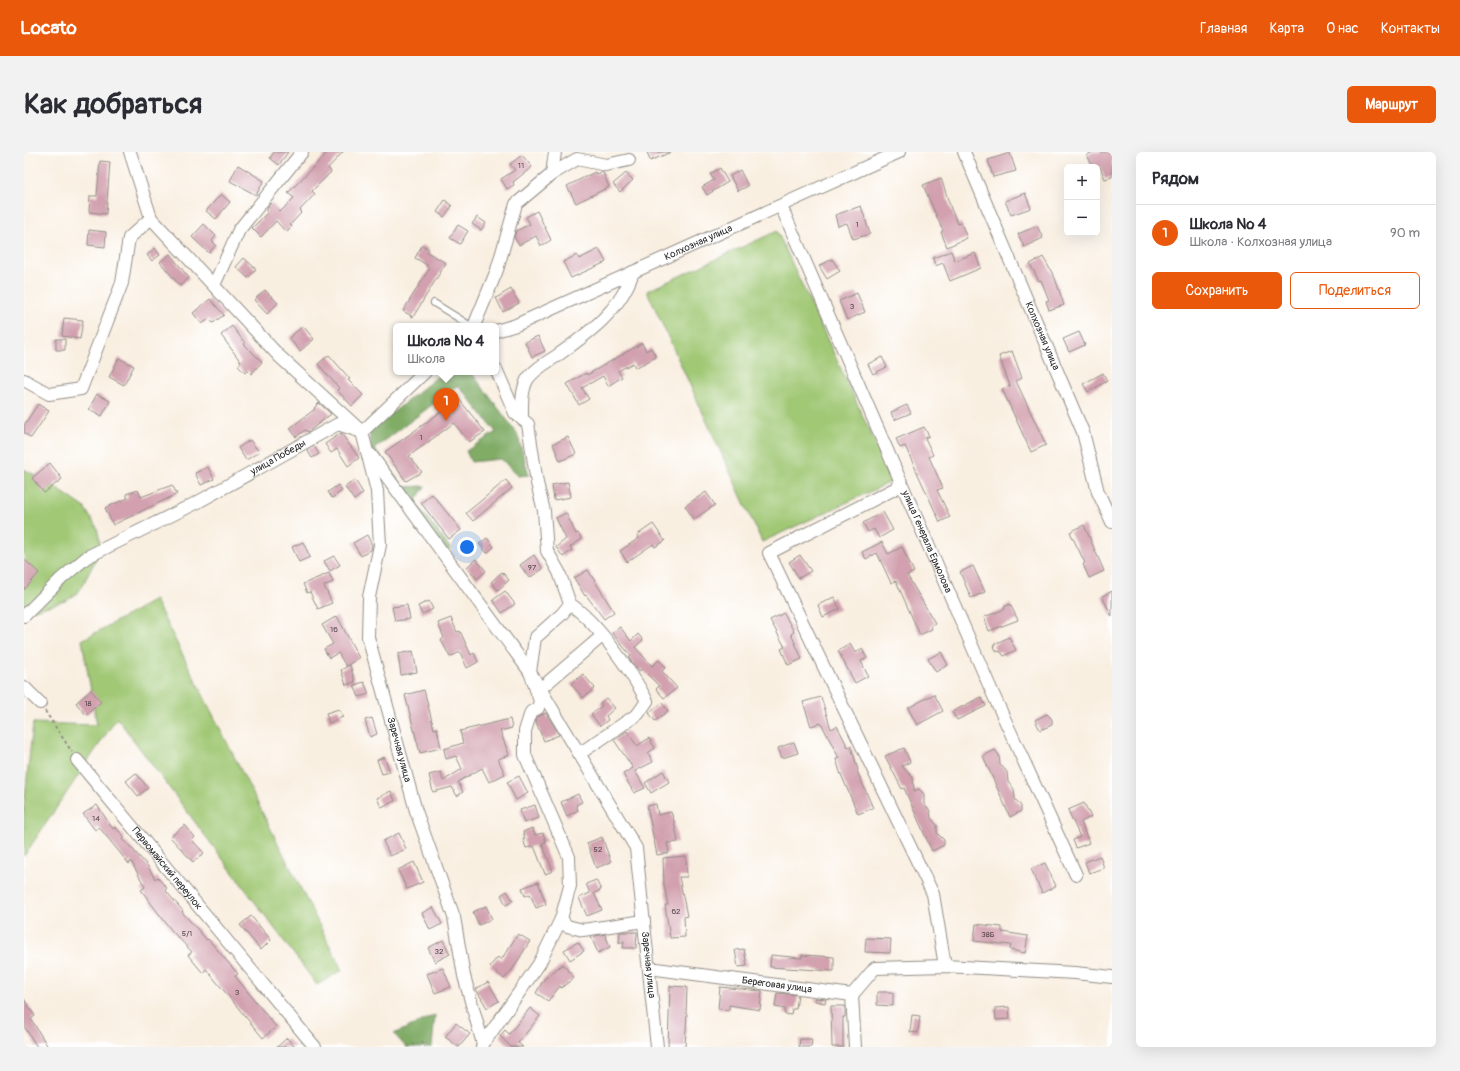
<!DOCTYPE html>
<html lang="ru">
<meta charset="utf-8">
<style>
:root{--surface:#fff;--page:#f2f2f3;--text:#2b2b33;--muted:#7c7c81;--line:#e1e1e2;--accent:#ea580c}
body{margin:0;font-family:Pangolin,sans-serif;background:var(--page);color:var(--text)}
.controls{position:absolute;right:12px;top:12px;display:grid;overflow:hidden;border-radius:6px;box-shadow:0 4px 16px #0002}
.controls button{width:36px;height:36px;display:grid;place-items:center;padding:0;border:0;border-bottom:1px solid var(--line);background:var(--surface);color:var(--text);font:20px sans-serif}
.you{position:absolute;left:443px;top:395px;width:14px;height:14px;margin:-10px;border:3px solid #fff;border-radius:50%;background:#1a73e8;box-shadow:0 0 0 6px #1a73e833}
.badge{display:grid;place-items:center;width:26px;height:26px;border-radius:50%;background:var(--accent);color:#fff;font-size:13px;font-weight:700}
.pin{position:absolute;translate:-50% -33px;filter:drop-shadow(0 1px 2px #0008)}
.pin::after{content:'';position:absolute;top:21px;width:14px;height:12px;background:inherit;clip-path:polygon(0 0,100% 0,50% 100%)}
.popup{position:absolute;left:369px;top:171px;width:106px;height:52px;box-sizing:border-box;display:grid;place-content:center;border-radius:6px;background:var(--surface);filter:drop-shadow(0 1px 3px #0005);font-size:13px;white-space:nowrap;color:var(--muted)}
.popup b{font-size:15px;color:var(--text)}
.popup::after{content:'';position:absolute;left:50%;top:100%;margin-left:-8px;border:8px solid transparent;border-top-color:var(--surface)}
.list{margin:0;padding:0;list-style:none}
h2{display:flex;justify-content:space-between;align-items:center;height:52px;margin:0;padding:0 16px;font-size:17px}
h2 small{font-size:13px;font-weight:400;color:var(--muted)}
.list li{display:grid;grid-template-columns:26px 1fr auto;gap:12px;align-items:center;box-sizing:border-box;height:56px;padding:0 16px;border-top:1px solid var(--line)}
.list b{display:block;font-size:15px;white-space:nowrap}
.list p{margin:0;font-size:13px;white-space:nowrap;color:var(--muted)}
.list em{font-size:13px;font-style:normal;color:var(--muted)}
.actions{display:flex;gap:8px;padding:12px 16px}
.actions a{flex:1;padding:9px 0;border:1px solid var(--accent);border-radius:6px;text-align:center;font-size:14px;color:var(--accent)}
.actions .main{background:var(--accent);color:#fff}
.map{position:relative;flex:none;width:1088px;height:895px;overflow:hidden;border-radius:6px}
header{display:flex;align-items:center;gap:24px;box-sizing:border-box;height:56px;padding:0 20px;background:var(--accent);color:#fff}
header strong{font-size:19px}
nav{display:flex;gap:22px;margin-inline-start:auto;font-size:14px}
.intro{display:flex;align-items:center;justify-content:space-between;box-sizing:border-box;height:96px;padding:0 24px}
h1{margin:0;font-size:28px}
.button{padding:10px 18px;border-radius:6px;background:var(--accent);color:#fff;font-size:14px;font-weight:700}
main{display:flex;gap:24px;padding:0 24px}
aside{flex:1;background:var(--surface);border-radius:6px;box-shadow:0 4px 16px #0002}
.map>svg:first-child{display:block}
</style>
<header>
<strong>Locato</strong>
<nav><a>Главная</a><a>Карта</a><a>О нас</a><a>Контакты</a></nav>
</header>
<div class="intro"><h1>Как добраться</h1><a class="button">Маршрут</a></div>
<main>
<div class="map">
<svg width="1088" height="895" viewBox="0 0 1088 895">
<rect width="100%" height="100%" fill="#fff"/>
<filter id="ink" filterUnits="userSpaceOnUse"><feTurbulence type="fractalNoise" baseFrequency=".025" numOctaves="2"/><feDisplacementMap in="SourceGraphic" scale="8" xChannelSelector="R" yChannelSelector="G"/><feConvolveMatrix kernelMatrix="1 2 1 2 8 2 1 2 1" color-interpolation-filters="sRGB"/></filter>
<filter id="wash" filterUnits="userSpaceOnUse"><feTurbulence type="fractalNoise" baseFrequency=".012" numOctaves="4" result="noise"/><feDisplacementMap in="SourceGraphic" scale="16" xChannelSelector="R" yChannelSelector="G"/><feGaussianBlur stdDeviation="0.9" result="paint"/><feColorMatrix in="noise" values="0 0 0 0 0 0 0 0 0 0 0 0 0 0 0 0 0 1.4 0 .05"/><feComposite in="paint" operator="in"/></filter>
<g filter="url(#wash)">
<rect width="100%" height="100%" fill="#f9efe1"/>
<path fill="#a0c874" stroke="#667a50" d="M753 79 869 329 738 390 623 139Z
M0 317 25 331 60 355 73 376 76 389 74 402 68 415 58 434 51 443 41 449 11 458 0 456Z
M131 448 318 818 293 833 93 566 0 704V654L9 571 73 573 58 488Z"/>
<path fill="#80ac66" stroke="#566c48" d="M419 220H447L493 281 505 323 494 324 477 307 447 310 442 299 472 280 434 233 350 297 380 335 401 334 391 350 427 397 423 401 347 298 346 279Z
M411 863 408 895H382L370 882Z"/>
<g id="blocks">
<path fill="#d2a0af" d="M250 0H264L255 13 246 6Z
M304 0H319L304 16 307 20 288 39 291 42 276 58 278 60 266 73 268 74 262 80 252 69 237 85 228 76 244 60 242 57 247 51 256 60 270 46 264 41Z
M623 0H647L626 9Z
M1069 0H1088V25L1081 27 1076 15H1069L1063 3Z
M986 1 992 19 969 25 964 8Z
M498 3 508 15 489 30 490 33 483 37 477 27 491 18 486 12Z
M76 9 86 10 82 62 65 60 66 44H73Z
M214 13 240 29 232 43 206 29Z
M696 16 704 30 683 43 678 35 690 28 686 22Z
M716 18 724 34 714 39 706 24Z
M571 20 572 22 579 20 585 35 552 51 543 34Z
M602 21 609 28 596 40 589 32Z
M917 26 927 57 934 72 937 71 943 86 923 95 917 80 919 79 899 33Z
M1001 41 1007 56 987 63 981 49Z
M197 42 206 50 192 67 182 59Z
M421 48 428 54 420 65 413 60Z
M837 54 846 82 829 87 823 71 814 74 811 63Z
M513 59 527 88 517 94 512 84 495 93 490 85 492 79 506 72 502 65Z
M453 65 462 71 457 78 448 72Z
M180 72 192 84 188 89 192 93 185 101 168 85Z
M434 73 444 79 436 92 426 86Z
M1013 74 1019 86 1000 95 994 82Z
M65 78 82 80 81 95 64 93Z
M398 93 405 97 403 100 422 111 389 165 379 159 405 117 402 114 403 113 391 106Z
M131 96 136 103 128 109 123 103Z
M575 97 582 110 547 126 539 110 553 103 555 107Z
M927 99 931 109 951 101 957 116 926 129 919 111 911 114 909 106Z
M146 102 165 126 156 134 136 110Z
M1019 105 1031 126 1040 153 1025 158 1022 149 1025 148 1017 128 1015 129 1006 112Z
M220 106 232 117 224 126 212 115Z
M808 107 816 119 803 127 795 114Z
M487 137 495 151 479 160 472 146Z
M241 138 254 151 243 162 230 148Z
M833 141 841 160 823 168 815 149Z
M186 147 200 163 189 171 185 167 178 172 169 161Z
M40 166 59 168 56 187 38 184Z
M208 174 221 191 220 192 238 210 227 222 223 218 221 221 214 214 217 210 197 183Z
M279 174 290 187 276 199 265 186Z
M1055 180 1061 193 1045 200 1039 187Z
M514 184 521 199 508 205 501 190Z
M32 187H41V198H32Z
M618 191 622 199 627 196 632 205 611 216 609 211 594 219 598 225 584 234 579 224 558 236 565 247 555 253 543 232 562 221 563 223Z
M988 199 998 226 992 229 1022 293 1007 300 978 237 986 234 975 204Z
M305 203 326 227 324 228 339 243 328 254 313 238 315 236 294 212Z
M858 205 863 215 849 222 844 212Z
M95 206 110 214 100 233 85 225Z
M1079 221 1083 229 1064 240 1059 232Z
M73 242 86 249 78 264 65 257Z
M435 247 461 280 445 290 430 271 385 304 398 320 382 329 361 300Z
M295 251 307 262 284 280 281 278 272 285 266 276 291 257 290 256Z
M14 252 25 259 7 286 0 281V273Z
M883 253 887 261 870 268 867 260Z
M900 275 905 284 901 286 909 303 905 305 919 336 913 338 926 365 916 370 881 294 876 296 872 287Z
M317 281 335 306 324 314 313 297 307 301 301 292Z
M544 285 552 302 536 309 529 292Z
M226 288 235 300 222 308 214 296Z
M290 294 295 302 288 306 283 298Z
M26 311 38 327 20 341 8 326Z
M184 315 190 327 177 333 171 321Z
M331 328 339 341 330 348 321 335Z
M482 328 488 336 449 369 442 361Z
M544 330 547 345 530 348 528 333Z
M148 333 153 342 89 373 81 356 104 346 102 342 114 338 117 345Z
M314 333 318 339 308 346 304 340Z
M682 340 691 353 670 367 661 354Z
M408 342 437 378 425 387 397 351Z
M859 360 869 378 855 386 850 377 844 380 839 371Z
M542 361 552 382 554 381 558 387 546 395 548 398 539 405 532 395 542 387 532 366Z
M629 372 641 389 631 395 629 392 603 410 596 399 615 386 613 383Z
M1060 373 1080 419 1065 426 1059 412 1061 411 1046 380Z
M343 383 348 393 347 398 337 404 329 391Z
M463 386 470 395 463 401 455 392Z
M279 390 286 405 275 410 268 395Z
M858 390 864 402 878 395 890 420 883 423 911 471 907 474 908 477 896 483 872 429 867 431 853 401 842 407 838 400Z
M510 403 519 417 505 426 496 413Z
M776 403 787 419 775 426 765 410Z
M310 404 316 413 306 419 300 409Z
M0 407 15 421 0 438Z
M452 407 462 419 453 427 443 415Z
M949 414 961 440 947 446 936 420Z
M564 418 590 460 580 467 562 443 561 444 550 426Z
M478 420 485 428 474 438 467 430Z
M305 421 309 430 300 434 308 451 294 457 286 440 283 441 279 432Z
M481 439 491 452 478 461 469 448Z
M1088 439V465L1078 444Z
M810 445 816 457 799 465 794 453Z
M405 449 409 457 398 462 394 454Z
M986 452 994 468 965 479 960 465 981 457 980 455Z
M383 453 386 467 371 469 368 455Z
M760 461 770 480 767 482 778 507 764 513 757 497 761 495 746 468Z
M313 464 335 506 322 514 314 501 305 506 300 497 309 492 298 473Z
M427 466 433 480 436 479 447 503 450 501 454 510 443 516 436 500 426 505 417 488 420 486 414 471Z
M596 475 607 489 614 482 619 488 611 495 628 514 635 508 642 515 638 519 653 536 640 546 632 537 635 534 618 517 615 519 609 512 605 506 607 504 588 481Z
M985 485 992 498 980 504 976 499 973 500 969 493Z
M826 492 831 501 838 497 843 506 837 509 844 524 831 531 814 499Z
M389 499 393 520 377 523 374 502Z
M917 500 924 513 912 520 904 507Z
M326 513 331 530 322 533 317 518Z
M559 522 571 536 559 546 547 532Z
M340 530 345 542 335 545 330 533Z
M67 538 77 550 62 563 52 551Z
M400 538 410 577 413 576 417 596 396 601 381 543Z
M910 542 919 559 893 573 884 556Z
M797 545 807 577 813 574 824 595 827 594 834 618 833 619 849 656 834 662 816 620 812 607 815 606 797 571 787 574 779 550Z
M957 545 962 554 933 568 928 560Z
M582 546 591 556 582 564 584 568 576 574 567 562 578 554 576 551Z
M638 551 644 559 631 569 625 561Z
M315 557 319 565 305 571 302 561Z
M522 561 535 583 520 589 512 570 513 565Z
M1023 562 1028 567V573L1016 578 1011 568Z
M348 566 353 582 346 585 341 568Z
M486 567 488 576 476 579 485 603 474 607 481 622 465 630 458 616 434 630 439 640 433 644 428 635 409 640 405 623 417 620 419 629 438 617 432 604 422 607 420 597 439 591 436 579Z
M603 579 613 594 625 586 631 596 624 601 629 610 611 619 621 636 610 641 599 622 609 616 590 588Z
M770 590 774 601 758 606 754 596Z
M880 596 886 610 878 614 889 626 890 639 895 637 900 642V652L906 659 907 666 913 673V681L920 688V693L908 699 880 636 878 637 861 604Z
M971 598 975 603 976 612 983 620 984 630 990 637 991 647 997 654V659L986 665 959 604Z
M360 605 366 620 358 622 353 608Z
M639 619 645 630 627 641 621 631Z
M112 621 124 636 114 644 102 629Z
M495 624 504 641 492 648 483 630Z
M367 639 371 649 357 655 353 646Z
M554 642 558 650 552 653 554 658 543 664 537 650Z
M1060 651 1067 665 1057 670 1065 691 1052 696 1049 688 1056 685 1044 658Z
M632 652 634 663 647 660 650 669 654 690 643 691 645 701 633 703 623 654Z
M73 653 89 677 91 675 101 685 99 687 123 713 131 727 133 725 143 736 141 738 159 759 158 760 183 788 184 787 214 822 211 824 252 875 239 886 182 817 179 821 164 803 168 800 148 779 117 738 121 735 107 709 105 712 75 675 71 678 59 662Z
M511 653 515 666 500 671 496 658Z
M161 673 171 685 168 688 180 701 169 710 146 685Z
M508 676 511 683 519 681 522 690 518 691 529 719 521 722 510 694 502 696 499 687H501L499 680Z
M375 681 382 697 366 704 359 689Z
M578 685 587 710 572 716 563 691Z
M662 704 663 725H655L663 764 660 765 661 785 646 786 641 753H644L640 733 639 706Z
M1076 704 1080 716 1065 721 1061 710Z
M390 710 399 730 383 737 374 718Z
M1021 711 1032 734 1018 741 1007 717Z
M572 728 577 738 570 741 578 758 563 764 555 746 566 741 562 732Z
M514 730 522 752 512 756 506 742 501 744 498 736Z
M483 739 489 749 482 753 477 743Z
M462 754 468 767 455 773 449 760Z
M409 755 418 772 406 778 398 761Z
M227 764 247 788 237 798 216 773Z
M952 772 978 775V780L1004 784 1001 801 986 798 987 793 950 789Z
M596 780H613L612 796H599L600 789 595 791Z
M494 782 506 789 488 818 480 827 466 814 474 805 477 808Z
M581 782 586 795 574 801 567 785Z
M842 786 867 787 866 801 841 800Z
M419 788 426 802 411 810 404 796Z
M554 790 560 799 546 808 540 798Z
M720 797 723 814 714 815 711 798Z
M747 803 778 806V803L810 805V819L746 815Z
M539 812 550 826 537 836 536 834 524 849 512 841 520 827Z
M419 816 427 835 411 841 403 822Z
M464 830 475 849 463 856 452 837Z
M646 834 663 835 662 862H663L661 895H644Z
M696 835 738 839 736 858 705 853V858L694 857Z
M853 840H869V854L853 853Z
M753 841 774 843 772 857H768L767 863 760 862 761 857 751 855Z
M791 846 802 847 801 851 791 849Z
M0 847 11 864 7 867 24 895H13L0 874Z
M807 854H821V865H819V895H808Z
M985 855 986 867 972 868 971 856Z
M506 856 516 864 494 891 499 895H487L476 884 481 878 485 882Z
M888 863 896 864 894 881 886 880Z
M432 871 446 882 435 895 421 885Z
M263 886 271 895H253Z
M776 887H788L787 895H775Z"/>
</g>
</g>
<g filter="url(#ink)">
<use href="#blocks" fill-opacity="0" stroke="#928d86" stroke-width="1"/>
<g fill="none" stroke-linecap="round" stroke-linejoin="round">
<defs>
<path id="lane" d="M410 151 447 174"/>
<g id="street">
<path id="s1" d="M106 0 127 66 255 204 338 280 353 339 356 393 345 445 344 485 392 659 430 765 440 824 459 892 458 895"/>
<path id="s2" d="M940 0 1059 280 1074 340 1088 370"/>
<path d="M528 22 553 7 582 13 605 8"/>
<path id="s3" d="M757 54 969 542 1052 723"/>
<path d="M190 133 215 78 278 0"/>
<path d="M450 174 473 118 492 52 528 22 531 0"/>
<path id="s4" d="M472 179 492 173 875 0"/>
<path d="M0 228 25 242 57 237 98 131 105 86 127 66"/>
<path d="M498 267C498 255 497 240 503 228 510 217 524 210 534 203 565 181 597 158 609 120"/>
<path d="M338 280 401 220"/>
<path id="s5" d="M347 303 506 520 612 696 633 895"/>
<path d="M878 333 745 401 909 742 921 814"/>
<path d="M546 452C574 471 607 519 623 549L614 562 555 602"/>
<path id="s6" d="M0 464 38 426 63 405 174 350 314 272 335 279"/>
<path d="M0 535 16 551"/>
<path d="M516 537 578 484"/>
<path id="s7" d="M53 608 291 895"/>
<path d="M537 767 543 774 559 778 620 769"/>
<path id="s8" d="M625 816 828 843 831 895"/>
<path d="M828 843 851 816 921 814 1051 821 1088 825"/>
<path d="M459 892 515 812 537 767 546 734 545 705 501 603V579L507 560 514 556 516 549 506 520 511 486 538 462 546 452 535 420 523 399 520 359 513 331 504 272 491 261 472 217"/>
</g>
</defs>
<use href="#lane" stroke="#928d86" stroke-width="8"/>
<use href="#street" stroke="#928d86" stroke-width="14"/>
<path stroke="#928d86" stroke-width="2" stroke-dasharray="3 3" stroke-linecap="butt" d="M21 559 48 600
M398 889 401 895"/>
<use href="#lane" stroke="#fff" stroke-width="6"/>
<use href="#street" stroke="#fff" stroke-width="12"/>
</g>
</g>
<g text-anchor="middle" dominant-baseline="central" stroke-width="4" stroke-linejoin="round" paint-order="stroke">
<g font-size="8" fill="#55484c">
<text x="497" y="13">11</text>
<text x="833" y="72">1</text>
<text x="828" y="154">3</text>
<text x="397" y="285">1</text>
<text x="508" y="415">97</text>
<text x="310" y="477">16</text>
<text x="64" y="551">18</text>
<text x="72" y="666">14</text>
<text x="574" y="697">52</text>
<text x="652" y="759">62</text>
<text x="163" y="781">5/1</text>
<text x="964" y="782">38Б</text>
<text x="415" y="799">32</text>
<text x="213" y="840">3</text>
</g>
<g font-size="10" fill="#2b2b2b" stroke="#fff">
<text stroke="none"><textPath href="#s4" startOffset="221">Колхозная улица</textPath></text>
<text stroke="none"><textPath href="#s2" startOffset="200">Колхозная улица</textPath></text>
<text stroke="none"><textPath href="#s6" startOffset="302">улица Победы</textPath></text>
<text stroke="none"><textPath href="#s3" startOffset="366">улица Генерала Ермолова</textPath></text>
<text stroke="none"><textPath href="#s1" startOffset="695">Заречная улица</textPath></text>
<text stroke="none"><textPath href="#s7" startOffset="141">Первомайский переулок</textPath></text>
<text stroke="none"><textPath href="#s5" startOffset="592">Заречная улица</textPath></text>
<text stroke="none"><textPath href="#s8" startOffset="129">Береговая улица</textPath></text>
</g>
</g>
</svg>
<div class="controls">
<button>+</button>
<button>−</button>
</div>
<div class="you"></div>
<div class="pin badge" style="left:422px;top:269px">1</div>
<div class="popup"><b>Школа № 4</b>Школа</div>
</div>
<aside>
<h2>Рядом<small></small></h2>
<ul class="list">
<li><span class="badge">1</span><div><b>Школа № 4</b><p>Школа · Колхозная улица</p></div><em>90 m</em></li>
</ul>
<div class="actions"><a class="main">Сохранить</a><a>Поделиться</a></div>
</aside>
</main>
